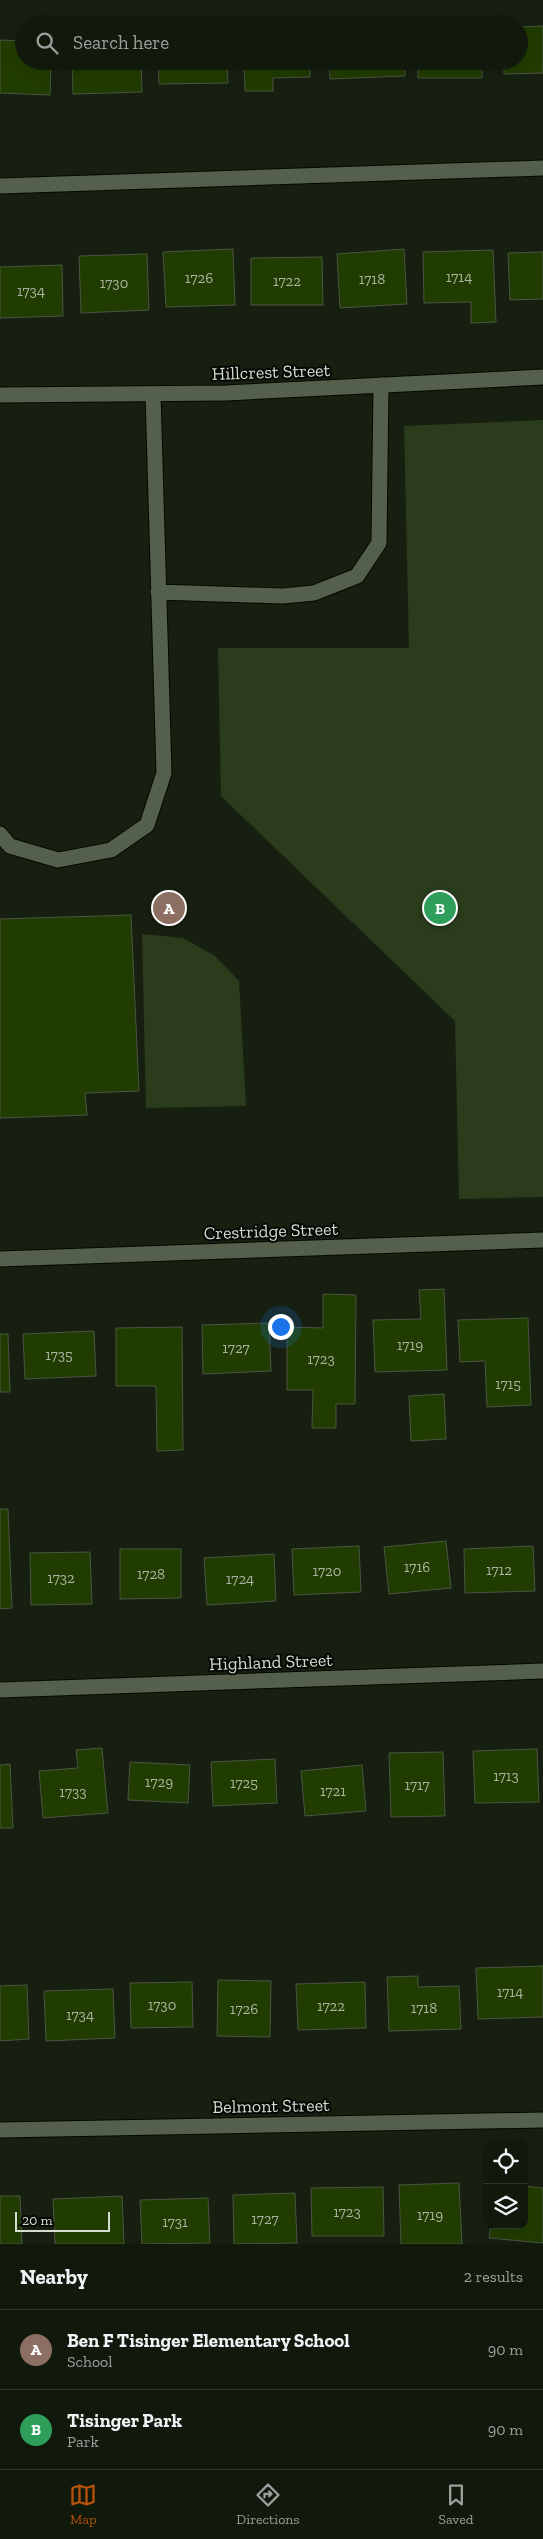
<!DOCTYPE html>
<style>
:root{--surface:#11180c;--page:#1e251a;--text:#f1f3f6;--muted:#9ca09d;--line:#30372d;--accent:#b45309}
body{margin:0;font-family:"Zilla Slab",serif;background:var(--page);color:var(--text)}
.controls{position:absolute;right:15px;bottom:15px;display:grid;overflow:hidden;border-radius:10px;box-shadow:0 5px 20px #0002}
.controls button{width:45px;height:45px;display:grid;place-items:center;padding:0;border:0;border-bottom:1px solid var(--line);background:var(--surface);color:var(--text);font:25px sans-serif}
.scale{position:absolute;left:15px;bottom:12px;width:95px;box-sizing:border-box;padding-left:5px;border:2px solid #d6dcd2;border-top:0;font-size:14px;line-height:18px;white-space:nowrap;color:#d6dcd2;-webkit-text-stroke:4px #050803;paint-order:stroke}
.you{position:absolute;left:280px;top:1326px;width:18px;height:18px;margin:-12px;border:4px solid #fff;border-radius:50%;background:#1a73e8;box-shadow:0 0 0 8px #1a73e833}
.badge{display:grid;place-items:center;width:32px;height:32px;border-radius:50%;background:var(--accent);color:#fff;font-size:16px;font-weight:700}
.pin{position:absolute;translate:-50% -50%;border:2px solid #fff;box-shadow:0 1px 5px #0006}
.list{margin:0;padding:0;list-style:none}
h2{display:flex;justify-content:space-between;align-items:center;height:65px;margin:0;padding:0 20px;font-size:21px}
h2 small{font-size:16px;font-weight:400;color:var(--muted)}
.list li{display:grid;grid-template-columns:32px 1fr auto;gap:15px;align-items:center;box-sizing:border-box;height:80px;padding:0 20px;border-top:1px solid var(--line)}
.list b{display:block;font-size:19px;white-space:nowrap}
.list p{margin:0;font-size:16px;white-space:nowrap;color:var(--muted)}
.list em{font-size:16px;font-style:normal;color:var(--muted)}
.icon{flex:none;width:28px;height:28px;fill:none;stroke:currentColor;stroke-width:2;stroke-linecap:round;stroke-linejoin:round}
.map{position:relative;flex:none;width:543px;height:2244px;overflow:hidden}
.search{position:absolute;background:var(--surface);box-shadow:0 5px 20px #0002;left:15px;right:15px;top:15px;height:55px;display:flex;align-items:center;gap:12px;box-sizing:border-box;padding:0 18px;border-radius:28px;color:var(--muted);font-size:19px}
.sheet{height:225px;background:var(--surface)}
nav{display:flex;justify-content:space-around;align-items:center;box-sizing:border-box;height:70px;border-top:1px solid var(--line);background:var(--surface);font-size:14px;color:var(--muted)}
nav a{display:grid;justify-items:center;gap:2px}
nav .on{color:var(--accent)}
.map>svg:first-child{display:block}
</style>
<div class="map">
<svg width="543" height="2244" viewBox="0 0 543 2244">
<rect width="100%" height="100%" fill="#172010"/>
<path fill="#2b3c1c" d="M543 420V1197L459 1199 455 1021 221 796 218 648H409L404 426Z
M142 934 183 938 215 956 239 981 246 1106 146 1108Z"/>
<path fill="#213c01" stroke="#4a5543" d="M543 26V73L504 74V61H519V27Z
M0 40 24 41V61H51L50 95 0 93Z
M72 61H141L142 92 73 94Z
M158 61H227L228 83 159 84Z
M244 61H310V77L273 78V91H245Z
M329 61H405V76L330 79Z
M418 61H482V78H418Z
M233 249 235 305 166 307 163 252Z
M404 249 407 304 340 308 337 254Z
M493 250 496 322 471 323V302L424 303 423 252Z
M543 252V299L510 300 508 253Z
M147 254 149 310 81 313 79 256Z
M322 257 323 305H251V258Z
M62 265 63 316 0 318V267Z
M131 915 139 1091 85 1093 87 1115 0 1118V919Z
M444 1289 447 1370 375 1372 373 1320 421 1319 419 1290Z
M323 1294 356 1295 355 1404H336V1428H312L313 1390H287V1327L323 1328Z
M528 1318 531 1405 487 1407 485 1361 460 1362 458 1320Z
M269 1323 271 1371 203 1374 202 1325Z
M182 1327 183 1450 157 1451 156 1386H116V1328Z
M94 1331 96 1376 25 1379 23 1334Z
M0 1334H8L10 1392H0Z
M444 1394 446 1439 411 1441 409 1396Z
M0 1509H8L12 1608 0 1609Z
M446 1541 451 1588 389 1594 384 1547Z
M359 1546 361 1592 294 1595 292 1549Z
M533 1546 535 1591 465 1593 464 1549Z
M120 1549H181V1598L120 1599Z
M90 1552 92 1604 31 1605 30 1553Z
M274 1554 276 1601 207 1605 204 1558Z
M102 1748 108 1813 43 1818 39 1771 78 1768 76 1750Z
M537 1749 539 1802 475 1803 473 1751Z
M443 1752 445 1816 391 1817 389 1753Z
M275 1759 277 1803 213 1806 211 1762Z
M130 1762 190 1765 188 1803 128 1800Z
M10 1764 13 1828H0V1765Z
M362 1765 366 1811 305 1816 301 1771Z
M543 1966V2017L478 2019 476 1968Z
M418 1976V1987L459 1986 461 2029 389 2031 387 1977Z
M218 1980 271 1981 270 2037 217 2036Z
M192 1982 193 2027 131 2028 130 1983Z
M365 1982 366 2028 298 2030 296 1984Z
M27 1985 29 2039 0 2041V1986Z
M113 1989 115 2038 46 2041 44 1991Z
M459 2183 462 2244H401L399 2185Z
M524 2186 543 2188V2243L489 2238 491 2225H524Z
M383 2187 384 2236H312L311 2188Z
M295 2193 297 2243 234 2244 233 2195Z
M0 2196H20L22 2244H0Z
M122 2196 124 2244H55L53 2199Z
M208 2198 210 2243 142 2244 140 2200Z"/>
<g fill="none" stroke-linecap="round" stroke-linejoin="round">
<defs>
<path id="lane" d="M0 186 543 168
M158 592 283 596 314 593 357 576 379 543 381 385
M0 834 10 846 58 860 111 850 147 825 164 773 153 394"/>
<path id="street" d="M0 1259 543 1240
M0 1690 543 1671
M0 2130 543 2120"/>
<path id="secondary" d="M0 395 226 393 543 377"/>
</defs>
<use href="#lane" stroke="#040901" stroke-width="17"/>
<use href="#street" stroke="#040901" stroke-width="17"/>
<use href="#secondary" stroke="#040901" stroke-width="17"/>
<use href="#lane" stroke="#545f4c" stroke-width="15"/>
<use href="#street" stroke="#545f4c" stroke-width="15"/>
<use href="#secondary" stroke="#545f4c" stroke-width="15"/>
</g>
<g text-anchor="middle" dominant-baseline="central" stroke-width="4" stroke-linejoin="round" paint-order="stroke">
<g font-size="15" fill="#a9b49e">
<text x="459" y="277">1714</text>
<text x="199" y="278">1726</text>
<text x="372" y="279">1718</text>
<text x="287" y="281">1722</text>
<text x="114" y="283">1730</text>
<text x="31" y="291">1734</text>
<text x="410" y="1345">1719</text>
<text x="236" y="1348">1727</text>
<text x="59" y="1355">1735</text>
<text x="321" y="1359">1723</text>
<text x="508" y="1384">1715</text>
<text x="417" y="1567">1716</text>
<text x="499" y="1570">1712</text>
<text x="327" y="1571">1720</text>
<text x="151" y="1574">1728</text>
<text x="61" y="1578">1732</text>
<text x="240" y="1579">1724</text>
<text x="506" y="1776">1713</text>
<text x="159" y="1782">1729</text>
<text x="244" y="1783">1725</text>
<text x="417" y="1785">1717</text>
<text x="333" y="1791">1721</text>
<text x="73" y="1792">1733</text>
<text x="510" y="1992">1714</text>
<text x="162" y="2005">1730</text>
<text x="331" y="2006">1722</text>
<text x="424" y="2008">1718</text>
<text x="244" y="2009">1726</text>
<text x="80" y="2015">1734</text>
<text x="347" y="2212">1723</text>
<text x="430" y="2215">1719</text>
<text x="265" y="2219">1727</text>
<text x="175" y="2222">1731</text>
</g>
<g font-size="18" fill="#d6dcd2" stroke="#050803">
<text transform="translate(271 372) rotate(-2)">Hillcrest Street</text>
<text transform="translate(271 1231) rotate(-2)">Crestridge Street</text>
<text transform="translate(271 1662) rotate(-2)">Highland Street</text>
<text transform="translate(271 2106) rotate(-1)">Belmont Street</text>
</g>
</g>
</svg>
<div class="controls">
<button><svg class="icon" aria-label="locate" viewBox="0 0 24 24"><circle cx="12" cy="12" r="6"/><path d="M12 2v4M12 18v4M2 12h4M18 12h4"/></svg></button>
<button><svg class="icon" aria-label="layers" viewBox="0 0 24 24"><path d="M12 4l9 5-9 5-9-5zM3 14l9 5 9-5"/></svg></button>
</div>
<div class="scale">20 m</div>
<div class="you"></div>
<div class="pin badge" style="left:169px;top:908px;background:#8d6e63">A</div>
<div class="pin badge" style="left:440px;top:908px;background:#2e9e5b">B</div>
<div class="search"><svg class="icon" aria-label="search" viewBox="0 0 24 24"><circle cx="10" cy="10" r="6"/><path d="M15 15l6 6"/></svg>Search here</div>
</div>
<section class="sheet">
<h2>Nearby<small>2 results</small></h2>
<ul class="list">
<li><span class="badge" style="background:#8d6e63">A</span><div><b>Ben F Tisinger Elementary School</b><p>School</p></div><em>90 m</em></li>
<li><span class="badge" style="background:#2e9e5b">B</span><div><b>Tisinger Park</b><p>Park</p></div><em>90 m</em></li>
</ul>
</section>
<nav>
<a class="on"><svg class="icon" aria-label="map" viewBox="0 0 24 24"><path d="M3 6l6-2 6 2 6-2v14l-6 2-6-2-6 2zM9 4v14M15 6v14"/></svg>Map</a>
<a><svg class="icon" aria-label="directions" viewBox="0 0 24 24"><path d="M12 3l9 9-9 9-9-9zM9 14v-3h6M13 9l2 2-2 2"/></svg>Directions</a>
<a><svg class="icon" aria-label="saved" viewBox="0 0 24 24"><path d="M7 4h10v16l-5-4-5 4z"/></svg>Saved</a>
</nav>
